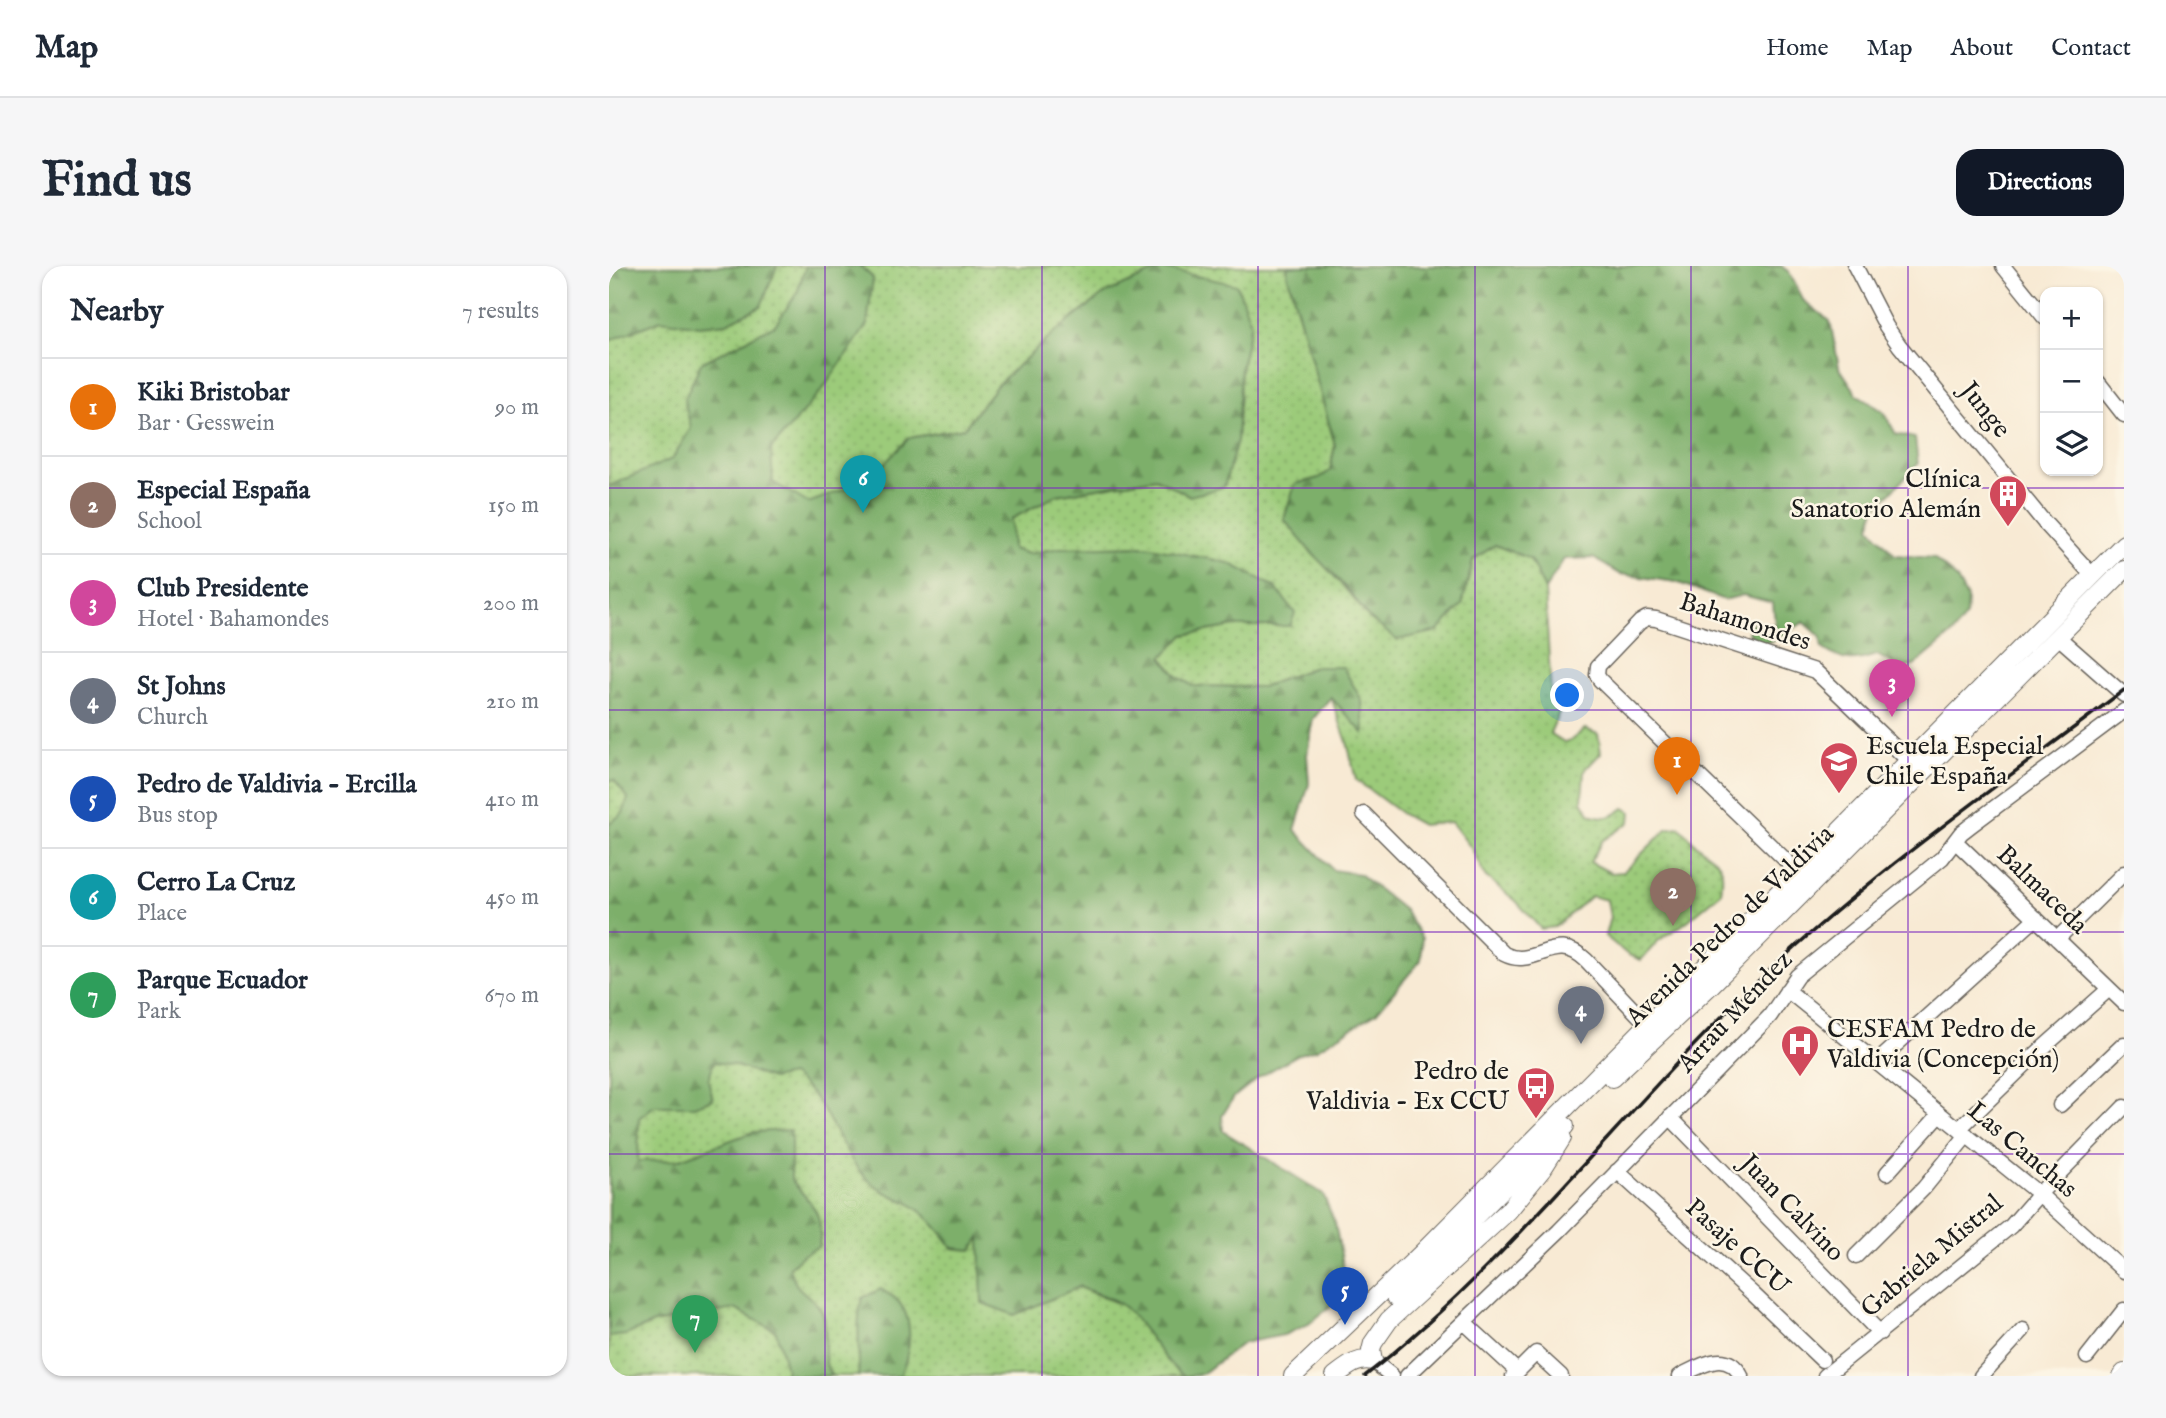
<!DOCTYPE html>
<meta charset="utf-8">
<style>
:root{--surface:#fff;--page:#f6f6f7;--text:#1f2937;--muted:#747a83;--line:#e0e1e3;--accent:#111827}
body{margin:0;font-family:"IM FELL English",serif;background:var(--page);color:var(--text)}
.controls{position:absolute;right:21px;top:21px;display:grid;overflow:hidden;border-radius:14px;box-shadow:0 2px 5px #0004}
.controls button{width:63px;height:63px;display:grid;place-items:center;padding:0;border:0;border-bottom:2px solid var(--line);background:var(--surface);color:var(--text);font:35px sans-serif}
.you{position:absolute;left:959px;top:430px;width:24px;height:24px;margin:-18px;border:5px solid #fff;border-radius:50%;background:#1a73e8;box-shadow:0 0 0 10px #1a73e833}
.badge{display:grid;place-items:center;width:46px;height:46px;border-radius:50%;background:var(--accent);color:#fff;font-size:23px;font-weight:700}
.pin{position:absolute;translate:-50% -58px;filter:drop-shadow(0 2px 4px #0008)}
.pin::after{content:'';position:absolute;top:37px;width:24px;height:21px;background:inherit;clip-path:polygon(0 0,100% 0,50% 100%)}
.list{margin:0;padding:0;list-style:none}
h2{display:flex;justify-content:space-between;align-items:center;height:91px;margin:0;padding:0 28px;font-size:30px}
h2 small{font-size:23px;font-weight:400;color:var(--muted)}
.list li{display:grid;grid-template-columns:46px 1fr auto;gap:21px;align-items:center;box-sizing:border-box;height:98px;padding:0 28px;border-top:2px solid var(--line)}
.list b{display:block;font-size:26px;white-space:nowrap}
.list p{margin:0;font-size:23px;white-space:nowrap;color:var(--muted)}
.list em{font-size:23px;font-style:normal;color:var(--muted)}
.icon{flex:none;width:38px;height:38px;fill:none;stroke:currentColor;stroke-width:2;stroke-linecap:round;stroke-linejoin:round}
.map{position:relative;flex:none;width:1515px;height:1110px;overflow:hidden;border-radius:21px}
header{display:flex;align-items:center;gap:42px;box-sizing:border-box;height:98px;padding:0 35px;background:var(--surface);border-bottom:2px solid var(--line)}
header strong{font-size:33px}
nav{display:flex;gap:38px;margin-inline-start:auto;font-size:24px}
.intro{display:flex;align-items:center;justify-content:space-between;box-sizing:border-box;height:168px;padding:0 42px}
h1{margin:0;font-size:49px}
.button{padding:18px 32px;border-radius:21px;background:var(--accent);color:#fff;font-size:24px;font-weight:700}
main{display:flex;gap:42px;padding:0 42px}
aside{flex:1;background:var(--surface);border-radius:21px;box-shadow:0 2px 5px #0004}
.map>svg:first-child{display:block}
</style>
<header>
<strong>Map</strong>
<nav><a>Home</a><a>Map</a><a>About</a><a>Contact</a></nav>
</header>
<div class="intro"><h1>Find us</h1><a class="button">Directions</a></div>
<main>
<aside>
<h2>Nearby<small>7 results</small></h2>
<ul class="list">
<li><span class="badge" style="background:#e8710a">1</span><div><b>Kiki Bristobar</b><p>Bar · Gesswein</p></div><em>90 m</em></li>
<li><span class="badge" style="background:#8d6e63">2</span><div><b>Especial España</b><p>School</p></div><em>150 m</em></li>
<li><span class="badge" style="background:#d1479c">3</span><div><b>Club Presidente</b><p>Hotel · Bahamondes</p></div><em>200 m</em></li>
<li><span class="badge" style="background:#6b7280">4</span><div><b>St Johns</b><p>Church</p></div><em>210 m</em></li>
<li><span class="badge" style="background:#1a4fb4">5</span><div><b>Pedro de Valdivia - Ercilla</b><p>Bus stop</p></div><em>410 m</em></li>
<li><span class="badge" style="background:#0f9aa8">6</span><div><b>Cerro La Cruz</b><p>Place</p></div><em>450 m</em></li>
<li><span class="badge" style="background:#2e9e5b">7</span><div><b>Parque Ecuador</b><p>Park</p></div><em>670 m</em></li>
</ul>
</aside>
<div class="map">
<svg width="1515" height="1110" viewBox="0 0 1515 1110">
<defs>
<pattern id="grass-dots" width="8" height="8" patternUnits="userSpaceOnUse" patternTransform="scale(1.75)"><rect width="8" height="8" fill="#9ccb7a"/><path d="M2 2h.1M6 6h.1" fill="none" stroke="#86ae69" stroke-width="1.8" stroke-linecap="round"/></pattern>
<pattern id="forest-firs" width="22" height="20" patternUnits="userSpaceOnUse" patternTransform="scale(1.75)"><rect width="22" height="20" fill="#7daf6a"/><path d="M5 1l3.5 6h-7zM16 11l3.5 6h-7z" fill="#668e56"/></pattern>
</defs>
<rect width="100%" height="100%" fill="#fcf5e5"/>
<filter id="ink" filterUnits="userSpaceOnUse"><feTurbulence type="fractalNoise" baseFrequency=".0143" numOctaves="2"/><feDisplacementMap in="SourceGraphic" scale="14" xChannelSelector="R" yChannelSelector="G"/><feConvolveMatrix kernelMatrix="1 2 1 2 8 2 1 2 1" color-interpolation-filters="sRGB"/></filter>
<filter id="wash" filterUnits="userSpaceOnUse"><feTurbulence type="fractalNoise" baseFrequency=".00686" numOctaves="4" result="noise"/><feDisplacementMap in="SourceGraphic" scale="28" xChannelSelector="R" yChannelSelector="G"/><feGaussianBlur stdDeviation="1.57" result="paint"/><feColorMatrix in="noise" values="0 0 0 0 0 0 0 0 0 0 0 0 0 0 0 0 0 1.4 0 .05"/><feComposite in="paint" operator="in"/></filter>
<g filter="url(#wash)">
<rect width="100%" height="100%" fill="#f8ead4"/>
<path fill="url(#grass-dots)" stroke="#5c744b" stroke-width="2" d="M0 0H221L264 12 251 0H679L678 7 726 179 721 205 710 212 686 218 675 253C702 286 733 316 759 351L853 339 864 294 886 279 921 293 936 324 942 429 951 444 941 467 955 476 961 475 976 463 989 468 992 487 975 505 973 535 981 548C996 553 1002 552 1015 542L1022 546 1021 556 993 575 981 596 1002 607 1014 606 1058 563 1070 561C1077 567 1083 575 1090 581 1112 599 1116 595 1112 627L1076 657 1049 675 1032 694 1019 689 996 670 1001 651 998 634 982 630 946 661 932 663 907 635 876 610 863 583 842 556 813 559 793 548 747 514 738 476 722 431 755 467 753 435 706 401 653 421 584 420 567 409 553 390 575 369 626 360H681L538 280 451 282 419 288 403 283 402 253 448 229 547 212 581 230 628 175 632 102 642 57 495 28 445 67 389 118 355 162 301 172 329 235 0 458Z
M0 504 344 982 363 984 372 969 373 1025 405 1049 469 1021 513 1039 616 1044 581 1110H0Z"/>
<path fill="url(#forest-firs)" stroke="#4c6643" stroke-width="2" d="M0 0H168L152 40 118 57 91 60 52 54 0 75Z
M197 0H251L264 12 258 59 214 123 162 183 164 216 199 237 259 215 300 172 355 162 389 118 445 67 495 28 553 2 628 19 642 57 632 102 628 175 615 221 581 230 547 212 448 229 402 253 403 283 419 288 451 282 538 280 620 297 666 321 686 347 681 360H626L575 369 553 391 567 409 584 420 653 421 706 401H734L753 435 755 468 722 431 704 453 698 489 700 518 686 564 724 604 750 608 795 644 813 672 812 694 767 747 708 783 690 788 649 812 625 831 613 850 614 865 714 928 726 957 737 1014 725 1037 700 1058 675 1069 634 1077 593 1108C588 1109 582 1110 577 1110 560 1106 533 1055 515 1041 504 1031 484 1027 470 1021L405 1049 373 1037 371 971 363 984 344 982C332 966 320 951 303 939 298 935 290 933 284 930 271 924 259 915 250 904 224 872 219 834 182 809L163 813 125 799 105 796 99 814 104 833 85 840H45L30 852 29 895 68 894 144 866 182 864V914C203 939 215 945 210 980L194 989 180 1002C183 1007 184 1013 187 1018 195 1030 211 1035 215 1051 220 1070 210 1094 223 1110H173L177 1104 167 1065 126 1043 45 1057 17 1069 0 1071V558L14 547 19 532 5 514 0 515V220L63 193 82 162 75 134 92 97 166 59 188 27Z
M679 0H1172L1180 6 1194 34 1221 55 1230 101 1248 128 1275 147 1287 168 1306 172 1309 198 1266 243 1261 261 1286 289 1325 292 1347 312 1358 332 1357 350 1343 368 1305 400 1291 402 1268 389C1243 397 1235 397 1213 382L1211 370 1195 356 1167 373 1153 378 1139 367 1143 357 1166 359 1164 337 1134 329 1115 334 1067 316 1011 308 984 292 955 293 936 324 921 293 886 279 864 294 853 339 829 365 788 374 759 351 739 324 700 284 675 253 686 218 710 212 721 205 726 179 678 7Z
M272 1023C277 1027 283 1029 287 1033 307 1053 301 1087 291 1110H249C252 1083 246 1058 253 1032Z"/>
</g>
<g filter="url(#ink)">
<g fill="none" stroke-linecap="round" stroke-linejoin="round">
<defs>
<path id="minor" d="M1246 0 1277 60 1290 79 1435 256 1484 310
M1394 0 1436 52
M1489 116 1515 149
M1448 370 1515 429
M755 548 895 688C926 704 946 664 977 694L1039 759
M1346 575 1515 737
M1197 614 991 414 988 409 989 400 1031 356 1038 352 1047 353 1206 405 1300 495
M1448 673 1515 607
M1178 724 1430 928 1515 1005
M1268 796 1427 652
M1451 839 1515 778
M1061 851 1271 1067
M1350 863 1427 788 1500 723
M1008 905 1144 1028 1213 1094
M1278 907 1331 848
M1247 990 1315 922 1358 869
M855 1056 908 1105
M1478 1091 1515 1044
M764 1095 783 1110
M798 1110 950 965 1161 750 1188 710 1333 592 1352 567 1361 560 1515 445
M904 1110 927 1087 952 1110
M1071 1110C1091 1100 1118 1082 1132 1110
M1216 1110 1402 960 1430 928 1515 841
M1372 1110 1414 1064"/>
<path id="major" d="M1003 812 1103 718 1515 304
M786 1031 956 860
M684 1110 810 990 1515 278
M726 1110C738 1101 749 1091 764 1095L762 1085 764 1077 780 1054 899 945 934 902 953 872
M1513 1110 1515 1107"/>
</defs>
<use href="#minor" stroke="#69645c" stroke-width="17"/>
<use href="#major" stroke="#69645c" stroke-width="20"/>
<use href="#minor" stroke="#fff" stroke-width="14"/>
<use href="#major" stroke="#fff" stroke-width="18"/>
<path stroke="#1c1c1c" stroke-width="3.5" d="M756 1110C902 996 1013 845 1147 717 1260 609 1390 519 1515 424"/>
</g>
</g>
<path fill="none" stroke="#7b2cbf" stroke-width="2" stroke-opacity="0.55" d="M216 0V1110M433 0V1110M649 0V1110M866 0V1110M1082 0V1110M1299 0V1110M0 222H1515M0 444H1515M0 666H1515M0 888H1515"/>
<defs>
<symbol id="building-pin" viewBox="-11 -11 22 30"><path d="M0 17L-7.5 6A9.5 9.5 0 1 1 7.5 6Z" fill="#d1495b" stroke="#fcf5e5"/><path d="M-4-6H4V6H1V3H-1V6H-4ZM-2.5-4.3h1.7v1.8h-1.7ZM.8-4.3h1.7v1.8H.8ZM-2.5-1h1.7V.8h-1.7ZM.8-1h1.7V.8H.8Z" fill="#fff"/></symbol>
<symbol id="school-pin" viewBox="-11 -11 22 30"><path d="M0 17L-7.5 6A9.5 9.5 0 1 1 7.5 6Z" fill="#d1495b" stroke="#fcf5e5"/><path d="M0-5L7-2L0 1L-7-2ZM-4 1L0 2.5L4 1V4Q0 6-4 4Z" fill="#fff"/></symbol>
<symbol id="hospital-pin" viewBox="-11 -11 22 30"><path d="M0 17L-7.5 6A9.5 9.5 0 1 1 7.5 6Z" fill="#d1495b" stroke="#fcf5e5"/><path d="M-5-5h3v3.5h4V-5h3V5h-3V1.5h-4V5h-3Z" fill="#fff"/></symbol>
<symbol id="bus-pin" viewBox="-11 -11 22 30"><path d="M0 17L-7.5 6A9.5 9.5 0 1 1 7.5 6Z" fill="#d1495b" stroke="#fcf5e5"/><path d="M-5-6H5V4H4V6H2V4H-2V6H-4V4H-5ZM-3.5-4V0h7V-4ZM-3.5 1.2v1.5H-2V1.2ZM2 1.2v1.5H3.5V1.2Z" fill="#fff"/></symbol>
</defs>
<g fill-rule="evenodd">
<use href="#building-pin" x="1377" y="206" width="44" height="60"/>
<use href="#school-pin" x="1208" y="473" width="44" height="60"/>
<use href="#hospital-pin" x="1169" y="756" width="44" height="60"/>
<use href="#bus-pin" x="905" y="798" width="44" height="60"/>
</g>
<g text-anchor="middle" dominant-baseline="central" stroke-width="5" stroke-linejoin="round" paint-order="stroke">
<g font-size="26" fill="#1c1c1c" stroke="#fcf5e5">
<text transform="translate(1376 144) rotate(51)">Junge</text>
<text transform="translate(1136 356) rotate(18)">Bahamondes</text>
<text transform="translate(1433 624) rotate(44)">Balmaceda</text>
<text transform="translate(1121 660) rotate(-44)">Avenida Pedro de Valdivia</text>
<text transform="translate(1126 746) rotate(-47)">Arrau Méndez</text>
<text transform="translate(1413 884) rotate(40)">Las Canchas</text>
<text transform="translate(1183 942) rotate(46)">Juan Calvino</text>
<text transform="translate(1128 981) rotate(42)">Pasaje CCU</text>
<text transform="translate(1323 990) rotate(-40)">Gabriela Mistral</text>
</g>
<g font-size="26" fill="#1c1c1c" stroke="#fcf5e5" text-anchor="end">
<text x="1372" y="213">Clínica<tspan x="1372" dy="30">Sanatorio Alemán</tspan></text>
<text x="1257" y="480" text-anchor="start">Escuela Especial<tspan x="1257" dy="30">Chile España</tspan></text>
<text x="1218" y="763" text-anchor="start">CESFAM Pedro de<tspan x="1218" dy="30">Valdivia (Concepción)</tspan></text>
<text x="900" y="805">Pedro de<tspan x="900" dy="30">Valdivia - Ex CCU</tspan></text>
</g>
</g>
</svg>
<div class="controls">
<button>+</button>
<button>−</button>
<button><svg class="icon" aria-label="layers" viewBox="0 0 24 24"><path d="M12 4l9 5-9 5-9-5zM3 14l9 5 9-5"/></svg></button>
</div>
<div class="you"></div>
<div class="pin badge" style="left:1068px;top:529px;background:#e8710a">1</div>
<div class="pin badge" style="left:1064px;top:660px;background:#8d6e63">2</div>
<div class="pin badge" style="left:1283px;top:451px;background:#d1479c">3</div>
<div class="pin badge" style="left:972px;top:778px;background:#6b7280">4</div>
<div class="pin badge" style="left:736px;top:1059px;background:#1a4fb4">5</div>
<div class="pin badge" style="left:254px;top:247px;background:#0f9aa8">6</div>
<div class="pin badge" style="left:86px;top:1087px;background:#2e9e5b">7</div>
</div>
</main>
